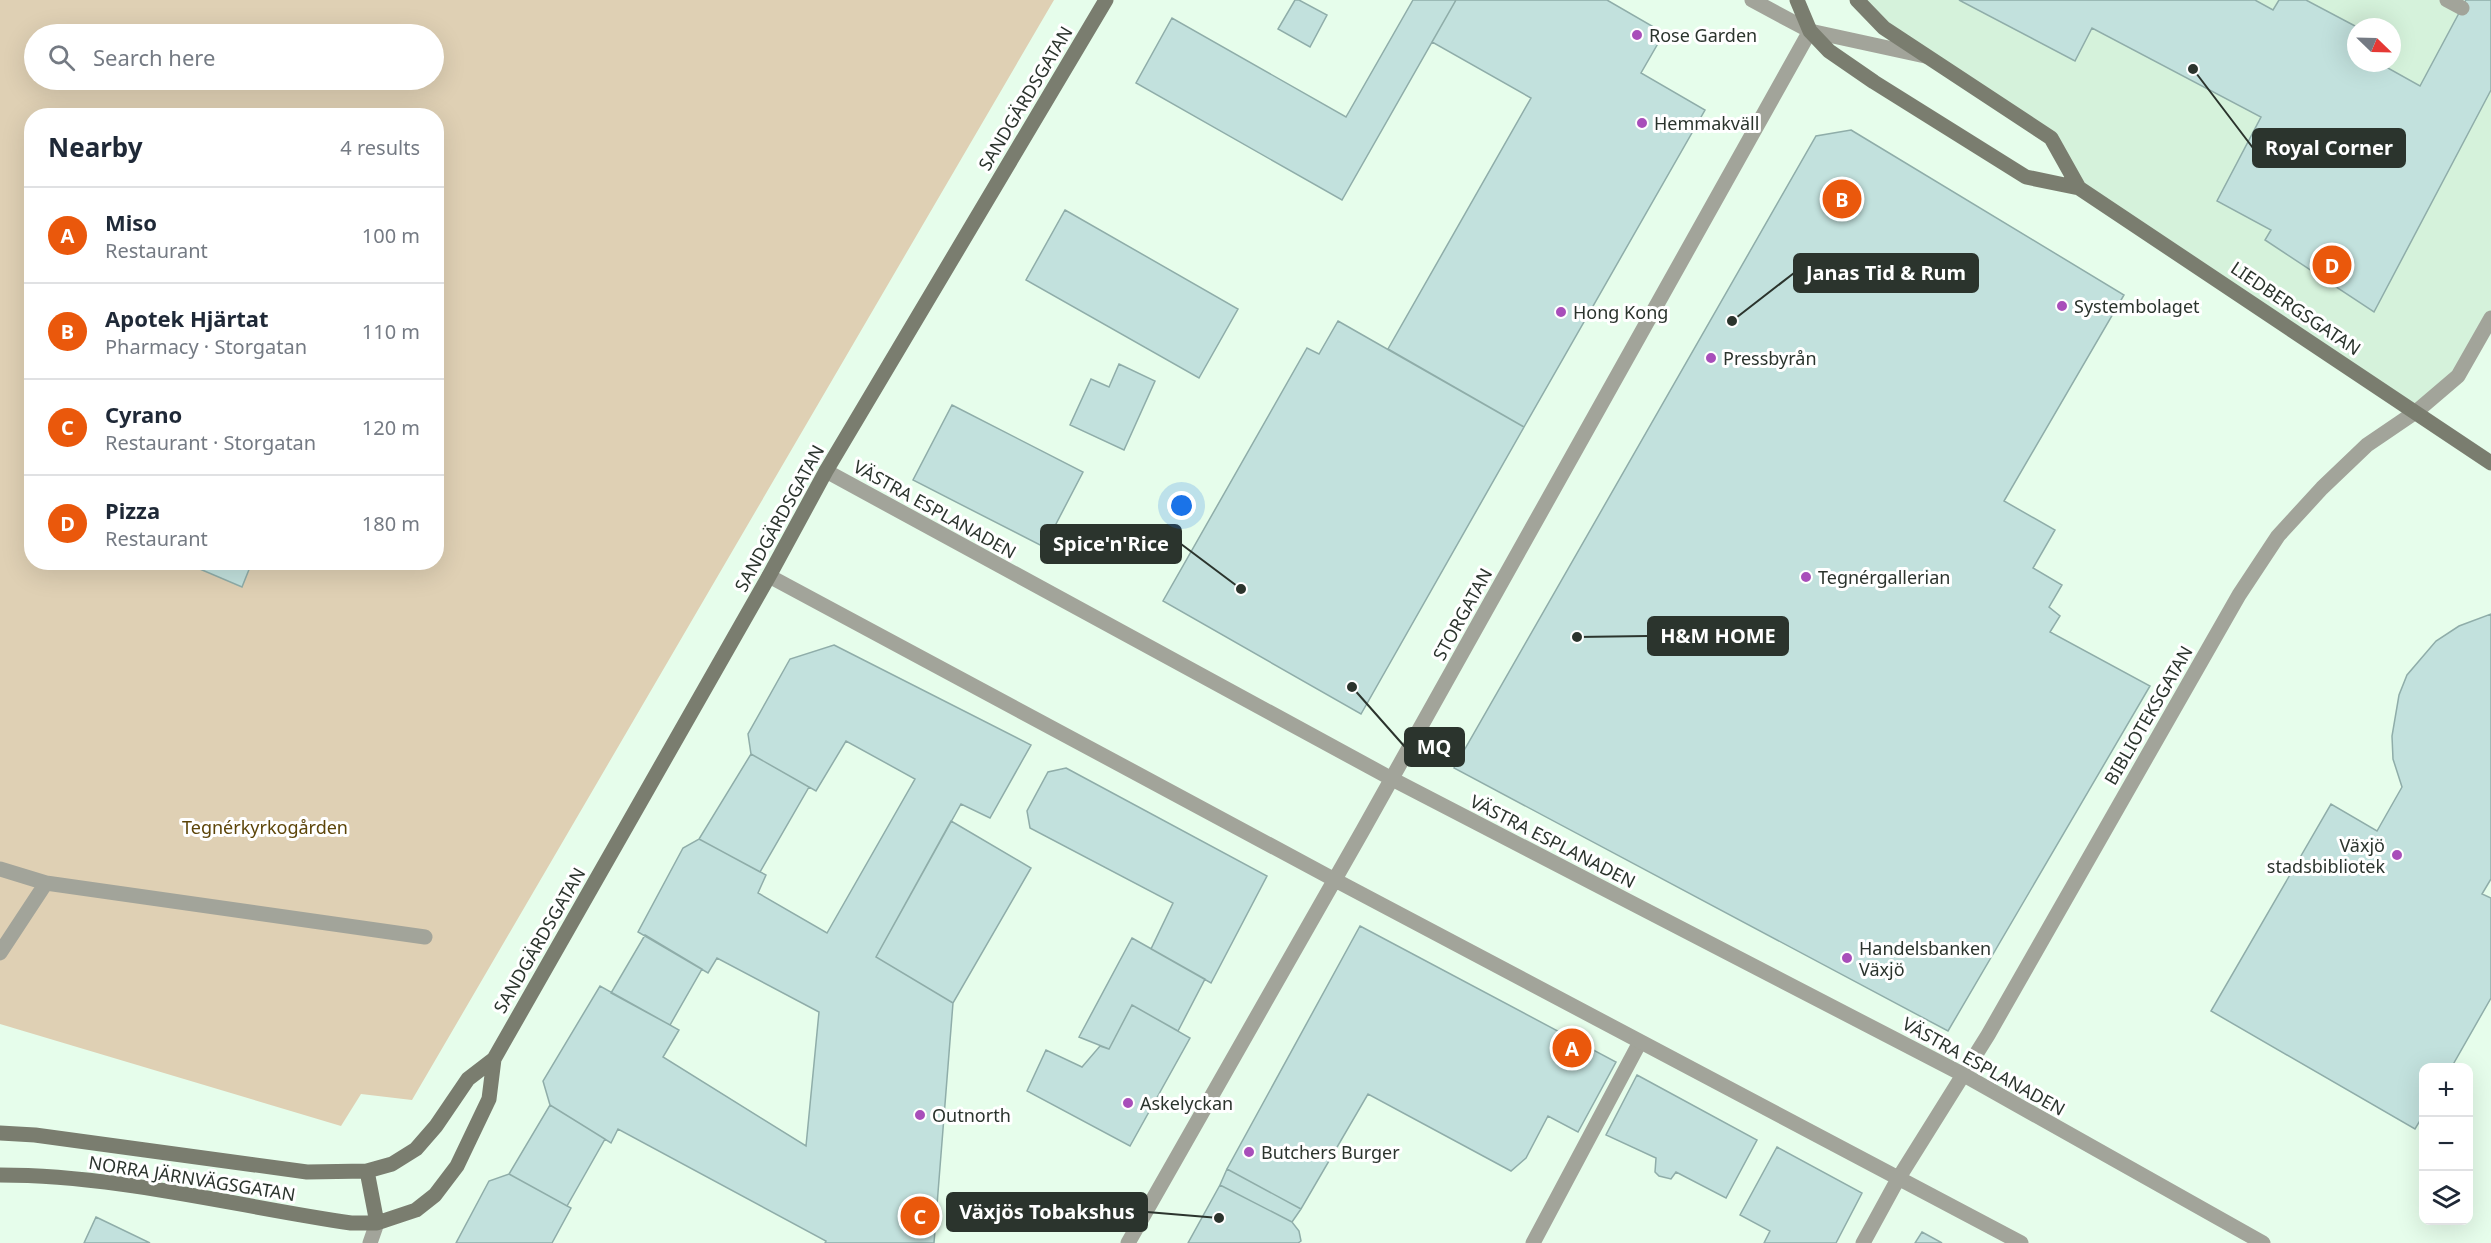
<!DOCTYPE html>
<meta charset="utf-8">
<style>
:root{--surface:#fff;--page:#f2f2f3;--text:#1f2937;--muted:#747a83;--line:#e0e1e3;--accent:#ea580c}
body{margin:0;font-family:"Noto Sans",sans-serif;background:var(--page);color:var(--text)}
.controls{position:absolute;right:18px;bottom:18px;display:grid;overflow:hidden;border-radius:12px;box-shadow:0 6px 24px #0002}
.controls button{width:54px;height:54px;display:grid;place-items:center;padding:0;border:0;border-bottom:2px solid var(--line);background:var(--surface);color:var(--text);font:30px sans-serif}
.compass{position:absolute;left:2347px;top:18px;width:54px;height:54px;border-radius:50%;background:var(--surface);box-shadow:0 6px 24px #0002;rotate:113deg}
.you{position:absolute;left:1182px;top:506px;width:21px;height:21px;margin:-15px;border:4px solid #fff;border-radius:50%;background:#1a73e8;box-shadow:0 0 0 9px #1a73e833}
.badge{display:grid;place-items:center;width:39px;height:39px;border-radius:50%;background:var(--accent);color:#fff;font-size:20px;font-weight:700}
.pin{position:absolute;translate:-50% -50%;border:3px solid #fff;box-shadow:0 2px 6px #0006}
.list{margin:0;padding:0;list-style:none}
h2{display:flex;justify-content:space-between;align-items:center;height:78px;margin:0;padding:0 24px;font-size:26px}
h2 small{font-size:20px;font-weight:400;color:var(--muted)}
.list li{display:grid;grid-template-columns:39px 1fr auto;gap:18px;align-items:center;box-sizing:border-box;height:96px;padding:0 24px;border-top:2px solid var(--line)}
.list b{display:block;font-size:22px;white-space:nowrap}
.list p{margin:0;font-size:20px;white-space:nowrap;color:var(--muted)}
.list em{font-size:20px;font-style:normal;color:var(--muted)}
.icon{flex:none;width:33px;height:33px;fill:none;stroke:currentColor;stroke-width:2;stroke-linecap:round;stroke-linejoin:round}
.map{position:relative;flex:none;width:2491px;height:1243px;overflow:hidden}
.search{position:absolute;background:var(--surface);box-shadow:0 6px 24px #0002;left:24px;top:24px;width:420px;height:66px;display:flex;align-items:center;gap:15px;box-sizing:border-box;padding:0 21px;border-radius:33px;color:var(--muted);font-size:22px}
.panel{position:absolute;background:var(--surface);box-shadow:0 6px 24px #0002;left:24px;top:108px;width:420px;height:462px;border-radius:24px}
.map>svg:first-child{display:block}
</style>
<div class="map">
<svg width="2491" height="1243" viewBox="0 0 2491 1243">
<rect width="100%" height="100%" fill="#e6fdeb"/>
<path fill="#d5f2db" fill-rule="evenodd" d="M1857 0H2491V318L2458 376 2417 411 2079 188 2051 138ZM2356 27H2392V63H2356Z"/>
<path fill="#dfd0b4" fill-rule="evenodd" d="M0 0H1054L412 1100 361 1094 341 1126 0 1024ZM34 34H434V80H34ZM32 116H436V562H32Z"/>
<path fill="#c2e1dd" stroke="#8fada9" stroke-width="1.5" d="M1295 0H1299L1327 15 1310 47 1278 29Z
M1413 0H1456L1342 200 1136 83 1172 18 1346 117Z
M1456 0H1607L1664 33 1641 73 1705 110 1524 427 1388 349 1531 98 1432 42Z
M1959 0H2255L2273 10 2279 0H2306L2357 27 2356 63H2379L2420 86 2466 0H2491V90L2374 312 2265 240 2271 230 2217 201 2261 117 2092 28 2075 61Z
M1851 130 2124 295 2004 501 2055 530 2033 568 2062 585 2049 607 2060 616 2050 632 2150 686 1948 1031 1454 768 1816 136Z
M1065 210 1238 309 1199 378 1026 280Z
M1338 321 1524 427 1361 714 1163 601 1307 348 1319 354Z
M1119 364 1155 381 1124 450 1070 425 1091 379 1109 387Z
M952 405 1083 472 1044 547 913 480Z
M188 562H252L242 587 188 564Z
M2491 614V879L2482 894 2491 898V998L2451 1068H2424V1114L2415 1129 2211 1011 2331 804 2377 831 2402 787 2393 759 2392 736 2399 695 2407 675 2436 641 2459 626Z
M834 645 1031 745 990 818 961 804 876 957 953 1003 934 1243H825L826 1241 618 1129 611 1143 550 1105 543 1081 600 986 679 1030 663 1057 806 1146 819 1012 717 958 708 973 638 932 683 848 699 839 766 875 758 893 827 933 915 779 846 741 816 791 751 754 748 734 790 659Z
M751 754 809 787 760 872 699 839Z
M1066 768 1267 876 1211 983 1151 949 1173 903 1030 828 1027 811 1048 772Z
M951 821 1031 868 953 1003 876 957Z
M1360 926 1616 1062 1578 1132 1548 1116 1526 1158 1511 1171 1368 1094 1301 1209 1227 1169Z
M645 935 702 969 670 1025 611 993Z
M1132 938 1205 979 1178 1031 1132 1005 1109 1049 1079 1037Z
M1132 1005 1190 1038 1130 1146 1027 1091 1046 1050 1082 1067 1100 1046 1109 1049Z
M1637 1075 1757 1140 1726 1198 1676 1172 1671 1179 1659 1176 1655 1172 1656 1158 1606 1135Z
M550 1105 605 1139 567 1206 509 1174Z
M1777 1147 1862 1193 1836 1243H1764L1770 1231 1740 1215Z
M1227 1169 1301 1209 1292 1222 1220 1185Z
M509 1174 571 1208 552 1243H456L489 1181Z
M1220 1185 1292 1222 1299 1231 1301 1241 1298 1243H1188Z
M96 1217 150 1243H84Z
M1922 1232 1942 1243H1915Z"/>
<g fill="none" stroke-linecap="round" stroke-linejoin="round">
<path stroke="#a2a49a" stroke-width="15" d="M2447 0 2462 8
M0 869 46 883
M0 953 46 883 425 937
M1533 1243 1640 1042"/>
<path stroke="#a2a49a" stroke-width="15" d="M1752 0 1810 31 1925 56
M826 471 1392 779 1964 1075 2263 1243
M769 576 1335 880 2021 1243
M370 1243 377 1223
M1128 1243 1363 830 1810 31
M1863 1243 1898 1179 1988 1035 2239 595 2278 536 2322 488 2367 445 2417 411 2458 376 2491 318"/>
<path stroke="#7a7d6f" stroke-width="15" d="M1797 0 1810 31 1829 51 1874 82 2026 177 2079 188 2491 463
M1857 0 1884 28 2051 138 2079 188
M0 1133 35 1135 307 1172 367 1171 392 1164 416 1149 436 1126 468 1079 494 1059
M367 1171 377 1223
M0 1175C118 1175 235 1206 351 1223H377L416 1210 435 1195 457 1166 489 1099 494 1059 769 576 826 471 1106 0"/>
</g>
<g fill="#a84eba" stroke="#fff" stroke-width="2">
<circle cx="1637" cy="35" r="6"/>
<circle cx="1642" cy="123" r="6"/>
<circle cx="2062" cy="306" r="6"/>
<circle cx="1561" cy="312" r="6"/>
<circle cx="1711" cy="358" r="6"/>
<circle cx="1806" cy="577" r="6"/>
<circle cx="2397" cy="855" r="6"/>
<circle cx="1847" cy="958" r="6"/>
<circle cx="1128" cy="1103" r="6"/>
<circle cx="920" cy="1115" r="6"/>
<circle cx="1249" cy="1152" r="6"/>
</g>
<g text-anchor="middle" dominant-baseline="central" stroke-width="6" stroke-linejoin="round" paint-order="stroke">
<g font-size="18" fill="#2b342d" stroke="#fff" text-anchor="start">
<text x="1649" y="35">Rose Garden</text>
<text x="1654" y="123">Hemmakväll</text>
<text x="2074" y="306">Systembolaget</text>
<text x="1573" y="312">Hong Kong</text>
<text x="1723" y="358">Pressbyrån</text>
<text x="1818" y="577">Tegnérgallerian</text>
<text x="2385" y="845" text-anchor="end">Växjö<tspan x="2385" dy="21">stadsbibliotek</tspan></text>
<text x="1859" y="948">Handelsbanken<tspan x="1859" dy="21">Växjö</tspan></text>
<text x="1140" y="1103">Askelyckan</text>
<text x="932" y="1115">Outnorth</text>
<text x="1261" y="1152">Butchers Burger</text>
</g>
<g font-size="18" fill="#2b342d" stroke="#fff">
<text transform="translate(1025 98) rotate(-59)">SANDGÄRDSGATAN</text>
<text transform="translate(2296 308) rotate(34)">LIEDBERGSGATAN</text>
<text transform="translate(935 509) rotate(29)">VÄSTRA ESPLANADEN</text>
<text transform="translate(779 518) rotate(-61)">SANDGÄRDSGATAN</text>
<text transform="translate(1462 614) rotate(-61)">STORGATAN</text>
<text transform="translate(2148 715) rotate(-60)">BIBLIOTEKSGATAN</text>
<text transform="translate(1553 841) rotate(27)">VÄSTRA ESPLANADEN</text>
<text transform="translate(539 940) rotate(-60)">SANDGÄRDSGATAN</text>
<text transform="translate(1984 1066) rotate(29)">VÄSTRA ESPLANADEN</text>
<text transform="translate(192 1178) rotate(9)">NORRA JÄRNVÄGSGATAN</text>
</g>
<g font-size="18" fill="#5d4509" stroke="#fff">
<text x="265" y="827">Tegnérkyrkogården</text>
</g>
</g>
<path fill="none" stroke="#2b342d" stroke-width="2" d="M2193 69L2253 148M1732 321L1794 273M1241 589L1181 544M1577 637L1648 636M1352 687L1405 747M1219 1218L1147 1212"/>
<g fill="#2b342d" stroke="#fff" stroke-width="2">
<circle cx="2193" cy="69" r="6"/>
<circle cx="1732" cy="321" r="6"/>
<circle cx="1241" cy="589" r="6"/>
<circle cx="1577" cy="637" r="6"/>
<circle cx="1352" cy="687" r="6"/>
<circle cx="1219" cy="1218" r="6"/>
</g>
<g fill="#2b342d" stroke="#2b342d" stroke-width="2">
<rect x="2253" y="129" width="152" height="38" rx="6"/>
<rect x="1794" y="254" width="184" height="38" rx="6"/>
<rect x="1041" y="525" width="140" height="38" rx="6"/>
<rect x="1648" y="617" width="140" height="38" rx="6"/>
<rect x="1405" y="728" width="59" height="38" rx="6"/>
<rect x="947" y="1193" width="200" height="38" rx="6"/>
</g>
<g font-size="20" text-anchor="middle" font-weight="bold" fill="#fff">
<text x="2329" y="155">Royal Corner</text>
<text x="1886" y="280">Janas Tid &amp; Rum</text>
<text x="1111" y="551">Spice'n'Rice</text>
<text x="1718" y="643">H&amp;M HOME</text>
<text x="1434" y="754">MQ</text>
<text x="1047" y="1219">Växjös Tobakshus</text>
</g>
</svg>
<div class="controls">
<button>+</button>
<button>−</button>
<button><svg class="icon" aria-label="layers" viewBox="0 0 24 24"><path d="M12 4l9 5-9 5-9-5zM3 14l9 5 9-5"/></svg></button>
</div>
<svg class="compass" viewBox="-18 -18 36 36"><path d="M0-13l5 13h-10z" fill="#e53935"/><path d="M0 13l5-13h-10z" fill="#747a83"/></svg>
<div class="you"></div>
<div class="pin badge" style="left:1572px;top:1048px">A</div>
<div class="pin badge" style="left:1842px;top:199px">B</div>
<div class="pin badge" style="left:920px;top:1216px">C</div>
<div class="pin badge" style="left:2332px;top:265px">D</div>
<div class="search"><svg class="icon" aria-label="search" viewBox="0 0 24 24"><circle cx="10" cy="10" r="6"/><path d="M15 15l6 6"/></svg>Search here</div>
<section class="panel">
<h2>Nearby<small>4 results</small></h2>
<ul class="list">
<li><span class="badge">A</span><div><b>Miso</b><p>Restaurant</p></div><em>100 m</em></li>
<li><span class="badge">B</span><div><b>Apotek Hjärtat</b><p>Pharmacy · Storgatan</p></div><em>110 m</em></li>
<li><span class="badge">C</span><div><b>Cyrano</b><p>Restaurant · Storgatan</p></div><em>120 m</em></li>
<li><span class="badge">D</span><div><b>Pizza</b><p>Restaurant</p></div><em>180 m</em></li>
</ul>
</section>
</div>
